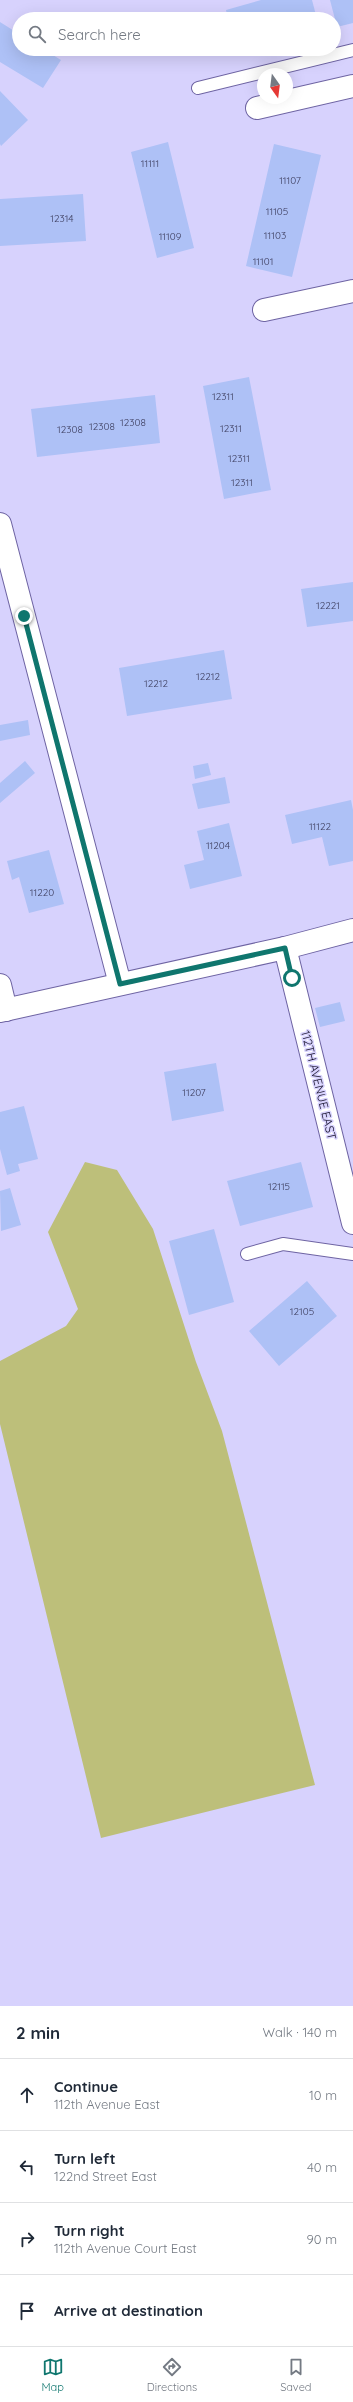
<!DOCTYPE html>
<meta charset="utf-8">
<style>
:root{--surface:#fff;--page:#f2f2f3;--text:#1f2937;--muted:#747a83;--line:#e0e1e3;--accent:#0f766e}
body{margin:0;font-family:Quicksand,sans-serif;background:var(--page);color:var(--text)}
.compass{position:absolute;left:257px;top:68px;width:36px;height:36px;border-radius:50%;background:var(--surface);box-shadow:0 4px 16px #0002;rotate:166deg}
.stop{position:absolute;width:12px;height:12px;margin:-9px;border:3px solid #0f766e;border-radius:50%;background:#fff}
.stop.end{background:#0f766e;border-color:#fff;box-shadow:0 1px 4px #0008}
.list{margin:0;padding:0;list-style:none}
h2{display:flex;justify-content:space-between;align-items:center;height:52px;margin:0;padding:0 16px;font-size:17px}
h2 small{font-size:13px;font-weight:400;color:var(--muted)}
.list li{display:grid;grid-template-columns:26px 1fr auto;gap:12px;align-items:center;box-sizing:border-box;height:72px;padding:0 16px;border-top:1px solid var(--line)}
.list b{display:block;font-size:15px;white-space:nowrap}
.list p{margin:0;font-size:13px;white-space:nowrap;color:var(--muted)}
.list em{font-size:13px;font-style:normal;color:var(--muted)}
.icon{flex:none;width:22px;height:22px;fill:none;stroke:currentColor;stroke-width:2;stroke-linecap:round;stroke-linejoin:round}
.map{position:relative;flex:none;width:353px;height:2006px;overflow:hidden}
.search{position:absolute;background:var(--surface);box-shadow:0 4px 16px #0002;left:12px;right:12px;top:12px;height:44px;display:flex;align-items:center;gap:10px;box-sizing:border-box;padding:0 14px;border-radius:22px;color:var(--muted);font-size:15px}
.sheet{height:340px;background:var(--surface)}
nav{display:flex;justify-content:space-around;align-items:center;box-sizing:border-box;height:56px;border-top:1px solid var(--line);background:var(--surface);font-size:11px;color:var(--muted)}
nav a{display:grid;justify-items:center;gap:2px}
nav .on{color:var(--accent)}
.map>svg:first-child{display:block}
</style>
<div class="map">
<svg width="353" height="2006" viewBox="0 0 353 2006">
<rect width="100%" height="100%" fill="#d7d2fd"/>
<path fill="#bdbf7a" d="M85 1162 117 1170 153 1229 196 1362 222 1431 315 1785 101 1838 0 1424V1361L66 1326 78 1309 48 1232Z"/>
<path fill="#aec1f6" d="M261 0H312L317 19H228L226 10Z
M330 0H353V23L337 27Z
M0 22 19 34V49H43L61 60 43 88 0 62Z
M0 91 28 120 1 146 0 144Z
M168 142 194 248 157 258 131 152Z
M274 144 321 155 292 277 246 266Z
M83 194 86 241 0 246V199Z
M249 377 271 490 224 499 203 386Z
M155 395 160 443 37 457 31 409Z
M353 582V621L307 627 301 589Z
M224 650 232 699 127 716 119 668Z
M28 720 30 735 0 741V725Z
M25 761 35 773 0 803V783Z
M208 763 211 775 195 779 193 766Z
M225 777 230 803 198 809 192 784Z
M351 800 353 810V861L329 866 322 837 292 844 285 815Z
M229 823 242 876 190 889 184 865 204 860 197 831Z
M49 850 64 904 29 913 19 877 12 880 7 861Z
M340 1002 345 1021 320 1027 315 1008Z
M216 1063 224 1111 172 1121 164 1072Z
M24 1106 38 1159 18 1164 20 1171 7 1175 0 1149V1112Z
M301 1162 313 1207 240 1226 227 1181Z
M10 1188 21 1225 1 1231 0 1191Z
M214 1229 234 1302 189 1315 169 1241Z
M307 1281 337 1316 279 1366 249 1331Z"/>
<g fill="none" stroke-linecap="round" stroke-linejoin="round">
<defs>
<path id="lane" d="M198 88 353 50
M247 1254 283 1244 353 1254"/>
<path id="street" d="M257 108 353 86
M264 310 353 291
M0 524 120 984
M285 948 353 1223
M0 985 6 1010"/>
<path id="secondary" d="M0 1011 285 948 353 930"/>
</defs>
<use href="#lane" stroke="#6e64a3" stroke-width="14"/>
<use href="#street" stroke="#6e64a3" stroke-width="24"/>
<use href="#secondary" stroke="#6e64a3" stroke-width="24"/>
<use href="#lane" stroke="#fff" stroke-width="12"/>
<use href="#street" stroke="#fff" stroke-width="22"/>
<use href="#secondary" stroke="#fff" stroke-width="22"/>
</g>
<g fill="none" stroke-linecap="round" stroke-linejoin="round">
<path stroke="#0f766e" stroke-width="5" d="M24 616 120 984 285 948 292 978"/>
</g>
<g text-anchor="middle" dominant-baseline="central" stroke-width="3" stroke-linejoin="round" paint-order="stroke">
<g font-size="10" fill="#3c3d5d">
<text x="150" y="163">11111</text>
<text x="290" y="180">11107</text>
<text x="277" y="211">11105</text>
<text x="62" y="218">12314</text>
<text x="275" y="235">11103</text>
<text x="170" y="236">11109</text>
<text x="263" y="261">11101</text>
<text x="223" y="396">12311</text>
<text x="133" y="422">12308</text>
<text x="102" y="426">12308</text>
<text x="231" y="428">12311</text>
<text x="70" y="429">12308</text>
<text x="239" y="458">12311</text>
<text x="242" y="482">12311</text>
<text x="328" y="605">12221</text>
<text x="208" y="676">12212</text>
<text x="156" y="683">12212</text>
<text x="320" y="826">11122</text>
<text x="218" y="845">11204</text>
<text x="42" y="892">11220</text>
<text x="194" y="1092">11207</text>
<text x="279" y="1186">12115</text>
<text x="302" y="1311">12105</text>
</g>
<g font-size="12" fill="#16112a" stroke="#d7d2fd">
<text transform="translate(319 1085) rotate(76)">112TH AVENUE EAST</text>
</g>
</g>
</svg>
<svg class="compass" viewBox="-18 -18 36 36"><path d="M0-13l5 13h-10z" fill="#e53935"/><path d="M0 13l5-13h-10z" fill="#747a83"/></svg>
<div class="stop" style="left:292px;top:978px"></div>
<div class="stop end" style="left:24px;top:616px"></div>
<div class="search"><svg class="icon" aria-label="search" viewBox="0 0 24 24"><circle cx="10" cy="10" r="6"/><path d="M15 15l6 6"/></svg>Search here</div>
</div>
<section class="sheet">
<h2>2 min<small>Walk · 140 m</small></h2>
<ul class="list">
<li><svg class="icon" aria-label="ahead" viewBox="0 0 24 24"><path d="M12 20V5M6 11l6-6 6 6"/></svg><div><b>Continue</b><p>112th Avenue East</p></div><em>10 m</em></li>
<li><svg class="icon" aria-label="left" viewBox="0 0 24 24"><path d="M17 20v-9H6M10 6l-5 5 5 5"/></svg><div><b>Turn left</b><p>122nd Street East</p></div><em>40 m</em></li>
<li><svg class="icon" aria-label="right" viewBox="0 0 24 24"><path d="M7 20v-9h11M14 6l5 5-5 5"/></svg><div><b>Turn right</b><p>112th Avenue Court East</p></div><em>90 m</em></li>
<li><svg class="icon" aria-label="arrive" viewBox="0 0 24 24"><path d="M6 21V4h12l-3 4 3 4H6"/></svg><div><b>Arrive at destination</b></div></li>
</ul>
</section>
<nav>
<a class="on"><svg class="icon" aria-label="map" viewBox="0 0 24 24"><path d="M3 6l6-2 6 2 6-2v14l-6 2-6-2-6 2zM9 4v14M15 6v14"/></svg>Map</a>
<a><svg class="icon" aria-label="directions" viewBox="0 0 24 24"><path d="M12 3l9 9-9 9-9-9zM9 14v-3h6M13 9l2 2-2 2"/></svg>Directions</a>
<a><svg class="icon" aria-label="saved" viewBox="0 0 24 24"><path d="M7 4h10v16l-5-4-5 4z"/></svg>Saved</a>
</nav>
